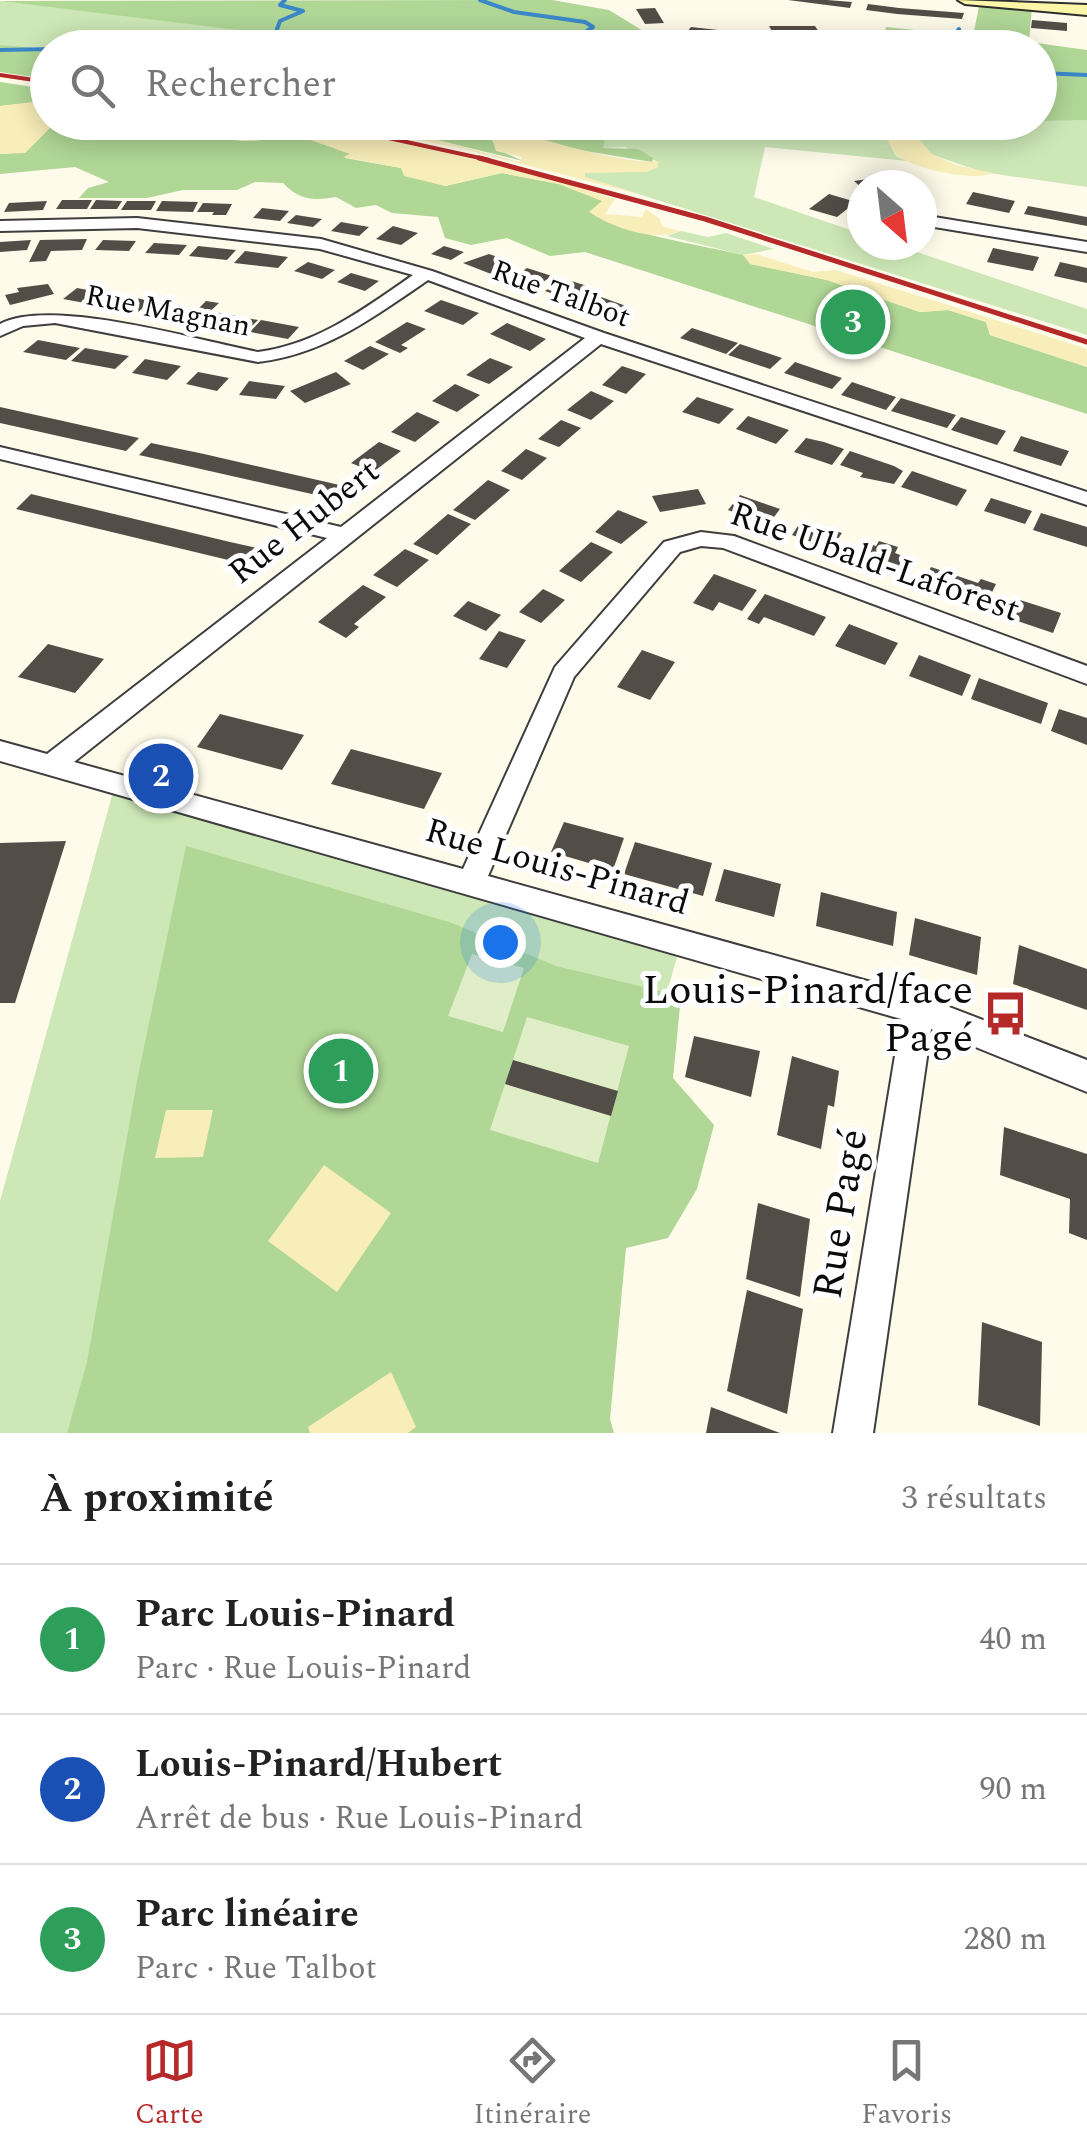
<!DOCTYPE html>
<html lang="fr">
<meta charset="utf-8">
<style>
:root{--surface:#fff;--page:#f6f6f6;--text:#222;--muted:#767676;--line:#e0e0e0;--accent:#b52a29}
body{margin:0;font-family:Spectral,serif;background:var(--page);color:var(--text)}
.compass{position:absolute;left:847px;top:170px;width:90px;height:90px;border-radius:50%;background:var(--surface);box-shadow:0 5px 25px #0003;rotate:152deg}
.you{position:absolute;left:500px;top:942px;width:35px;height:35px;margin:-25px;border:8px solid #fff;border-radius:50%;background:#1a73e8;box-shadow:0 0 0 15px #1a73e833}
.badge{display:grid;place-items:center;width:65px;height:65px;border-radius:50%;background:var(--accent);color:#fff;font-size:32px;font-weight:700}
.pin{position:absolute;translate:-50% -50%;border:5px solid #fff;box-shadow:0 2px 10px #0006}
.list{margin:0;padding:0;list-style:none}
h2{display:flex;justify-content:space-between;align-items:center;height:130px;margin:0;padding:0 40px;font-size:42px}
h2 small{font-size:32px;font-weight:400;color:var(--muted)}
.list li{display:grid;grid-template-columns:65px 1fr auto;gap:30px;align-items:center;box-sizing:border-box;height:150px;padding:0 40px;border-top:2px solid var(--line)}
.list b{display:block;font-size:38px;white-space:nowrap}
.list p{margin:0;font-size:32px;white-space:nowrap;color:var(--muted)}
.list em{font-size:32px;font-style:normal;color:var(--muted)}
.icon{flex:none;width:55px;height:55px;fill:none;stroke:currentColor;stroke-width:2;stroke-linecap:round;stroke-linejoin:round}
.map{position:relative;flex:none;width:1087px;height:1433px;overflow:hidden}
.search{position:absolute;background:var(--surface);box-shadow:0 5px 25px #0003;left:30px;right:30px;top:30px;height:110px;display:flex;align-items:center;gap:25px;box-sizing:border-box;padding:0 35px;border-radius:55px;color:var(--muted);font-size:38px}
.sheet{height:580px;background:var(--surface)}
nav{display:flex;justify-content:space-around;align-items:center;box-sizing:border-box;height:140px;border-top:2px solid var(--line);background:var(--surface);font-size:28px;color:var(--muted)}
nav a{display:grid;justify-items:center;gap:5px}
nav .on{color:var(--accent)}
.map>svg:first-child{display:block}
</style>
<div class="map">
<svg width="1087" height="1433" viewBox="0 0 1087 1433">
<rect width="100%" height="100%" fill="#fefbea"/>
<path fill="#cde7b6" d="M0 1 386 47H11L0 45Z
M1087 120V187L982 172 887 139 896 156 907 161 765 147 754 197 862 234V245H896L1087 309V335L584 177 585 172C611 170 635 175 658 162L625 147 602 148 607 132 561 123Z
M681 231 708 237 726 233 774 249 743 255 667 236Z
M116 781 681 942 562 1372 540 1433H0V1201Z"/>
<path fill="#b0d796" d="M552 0 609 10 648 34 756 47 885 32 886 27 973 36 980 2 1032 7 1029 42 1087 50V120L1040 121V48H386L0 1Z
M0 45 47 49V79L0 72Z
M0 82 47 89V102L0 106Z
M534 122 575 123 607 132 603 148 638 149 653 158 652 162 585 151 473 123 514 126Z
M437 123 451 125 458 133 482 130 503 152 523 161 416 135Z
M53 124 246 141 303 137 351 154 345 158 401 168 445 186 502 173 559 184 603 201 590 212C626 235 698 244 743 255L751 264 827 280 920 312 948 310 986 322 990 335 1087 367V414L585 252 550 256 507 238 471 245 445 238 438 217 392 213 376 205 356 208 336 197C313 201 299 200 283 183L255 182 237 190H183L147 198H79L88 188 109 182 75 167 0 174V154L25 152Z
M186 846 449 922 556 966 681 996 673 1078 714 1125 697 1189 668 1238 626 1248 610 1419 614 1433H67L87 1362 137 1081Z"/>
<path fill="#f8eeb9" d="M41 101 47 102 39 109 47 114 48 122H198L235 129 237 125 227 123 354 134 421 147 534 174 615 199 605 214 642 217 646 209 659 218 663 227 681 231C652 242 614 228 589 212L602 201 559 184 502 173 445 186 404 176 401 168 343 157 350 154 303 137 246 141 54 124 25 153 0 154V106Z
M369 122 437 123 417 135 519 162 522 157 496 151 492 138 483 130 458 133 443 123C518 122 585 161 659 162L658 167 647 172 585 173V177L642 195 459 148 331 123Z
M905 134 917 137 933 155 956 165 993 173C974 182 918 169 901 158 894 154 891 146 887 139L889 135Z
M756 254 813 272 836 270 1075 345 1087 349V367L990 335 986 322 948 310 920 312 827 280 750 264 743 255Z
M166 1110H213L203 1157 155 1158Z
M324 1165 391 1213 337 1292 268 1241Z
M391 1372 416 1427 408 1433H310L308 1427Z"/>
<path fill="#dfeec7" d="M472 954 524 968 503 1032 448 1016Z
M527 1017 629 1046 598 1163 490 1130Z"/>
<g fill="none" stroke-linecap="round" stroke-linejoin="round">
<path stroke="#3b88c8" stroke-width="4" d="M480 0 514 12 585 22 593 27 575 39 597 48
M182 48 204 41 273 40 280 21 303 11 280 5 285 0
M945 48 959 29
M0 50 102 48
M1040 73 1087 75"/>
</g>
<path fill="#534d48" d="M788 0H827L852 2 850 8Z
M868 4 899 8 964 13 962 19 897 14 866 10Z
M655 8 664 23 645 24 636 9Z
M1032 20 1067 23V31L1031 28Z
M769 26H815L819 32 773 33Z
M691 27 736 32 732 38 686 33Z
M890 176 901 185H862V188L854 181Z
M973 192 1015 201 1009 213 966 204Z
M829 194 856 202 837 217 809 209Z
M62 200H92L87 209H56Z
M96 200 122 201 117 209H90Z
M47 201 43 210 4 212 9 203Z
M127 201H156L151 210H121Z
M162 201 198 202 193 212 156 211Z
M203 203 232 204 226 215H212L214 212H197Z
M1028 206 1087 217V226L1024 214Z
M262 208 289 211 280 221 253 218Z
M296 215 322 219 313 227 287 223Z
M341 222 369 227 359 236 331 231Z
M393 226 418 233 401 245 376 239Z
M87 239 82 250 51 251 46 261 29 262 40 240Z
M31 240 27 250 0 252V242Z
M103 240 136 241 129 251 95 250Z
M154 243 187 245 179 255 145 253Z
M198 246 236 250 227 260 189 256Z
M444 246 464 252 451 260 431 254Z
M993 248 1039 257 1033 271 987 262Z
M245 251 288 257 278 268 234 263Z
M489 254 510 261 491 274 463 263Z
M308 262 335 270 322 279 294 271Z
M1060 262 1087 268V283L1054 276Z
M527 268 552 276 534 288 509 280Z
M351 273 379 281 365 291 337 282Z
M571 281 594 288 588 292 596 295 584 305 545 291 558 282 566 285Z
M48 284 54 294 10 305 5 295 19 292 17 288Z
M77 288 114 295 101 306 63 299Z
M125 296 151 301 137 313 111 308Z
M601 297 629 307 617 316 588 305Z
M441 300 479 313 463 325 424 311Z
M206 301 219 303 196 325 154 316 167 305 196 311Z
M215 312 258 320 245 333 202 325Z
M261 320 299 327 288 339 250 332Z
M407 322 426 329 401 345 408 348 400 353 375 342Z
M507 323 546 339 530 351 490 334Z
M692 328 738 343 726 354 680 338Z
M38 340 80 348 66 360 23 352Z
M740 344 782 358 770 369 728 355Z
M370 346 389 354 363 370 344 361Z
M85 348 129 356 115 369 71 361Z
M490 358 513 367 489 384 466 375Z
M145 359 181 366 167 380 132 373Z
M795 362 842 378 832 389 784 373Z
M622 366 646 374 626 394 602 385Z
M198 372 229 378 217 391 186 384Z
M336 372 351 384 305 403 290 391Z
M249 381 285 386 276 399 239 395Z
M852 382 896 397 886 410 841 395Z
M455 384 480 395 457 412 432 401Z
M591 391 614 401 591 420 567 410Z
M697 397 734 409 719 424 682 412Z
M901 398 956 415 947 428 891 411Z
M0 407 63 421 139 438 126 451 0 423Z
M417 412 440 422 415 442 391 432Z
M748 416 789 430 776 444 736 429Z
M961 417 1006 431 997 445 951 430Z
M561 420 581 428 559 447 538 439Z
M1021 436 1069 451 1061 466 1013 451Z
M806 438 824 442 844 449 832 465 794 452Z
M379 442 401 451 373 472 351 463Z
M151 443 204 454 344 486 334 499 139 455Z
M526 449 547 458 522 480 501 471Z
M850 451 894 466 903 471 894 484 860 477 863 473 840 465Z
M912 471 967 490 957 506 901 487Z
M488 480 510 490 475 520 453 510Z
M698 489 706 504 660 512 652 496Z
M31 494 230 542 261 549 249 565 16 509Z
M740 495 780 509 768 525 728 510Z
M991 498 1032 511 1025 524 984 511Z
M618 510 648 522 621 544 595 532Z
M1041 513 1087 527V547L1033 530Z
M448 514 471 524 437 555 413 544Z
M802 520 842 533 831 549 792 535Z
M879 541 898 547 895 553 905 557 896 573 856 558 866 543 876 546Z
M591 542 613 552 581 582 559 571Z
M405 549 429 560 397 587 373 575Z
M931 567 978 583 981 579 996 584 984 609 921 587Z
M714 574 757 590 742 611 719 602 713 611 693 603Z
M363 585 386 597 354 624 359 627 346 638 318 622Z
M543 589 565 600 541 623 519 612Z
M765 594 826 617 814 636 764 617 759 624 747 619Z
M1014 598 1061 613 1053 633 1006 617Z
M468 601 501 615 486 631 453 616Z
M849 624 898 643 885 665 835 646Z
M499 631 526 640 507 668 479 659Z
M48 644 104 659 75 693 18 677Z
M642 650 675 662 650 700 617 687Z
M919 655 971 675 962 696 909 676Z
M979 678 1048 703 1041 724 971 699Z
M1059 709 1087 718V745L1051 731Z
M220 714 304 735 282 770 197 747Z
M351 749 442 773 424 809 331 784Z
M564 822 624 838 613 870 551 852Z
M66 841 15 1003H0V843Z
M635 842 712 863 703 896 624 874Z
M724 869 781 884 774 917 715 901Z
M821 892 897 912 893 946 816 926Z
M915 918 981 937 977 975 909 955Z
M1019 945 1087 969V1010L1013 984Z
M694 1036 760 1051 751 1097 685 1077Z
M792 1056 839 1071 834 1107 828 1105 821 1149 777 1135Z
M513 1060 618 1091 611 1116 505 1084Z
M1004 1127 1087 1154V1240L1069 1233 1070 1199 1000 1175Z
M758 1203 810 1219 800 1297 746 1279Z
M747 1290 803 1309 787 1414 727 1391Z
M982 1322 1042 1342 1040 1426 978 1405Z
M711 1407 780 1433H706Z"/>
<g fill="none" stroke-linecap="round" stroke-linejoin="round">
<defs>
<path id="street" d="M922 215 1087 242V252L922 225Z
M137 218 321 239 432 271 604 333 1087 492V505L601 344 74 762 463 869 555 667 664 542 701 532 734 536 1087 666V684L723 548 701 546 680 552 574 677 488 876 918 995 1087 1060V1092L931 1029 873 1433H833L901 1019 0 761V741L47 754 327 538 0 459V447L341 527 585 338 428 280C374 317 325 354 258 362L55 323 23 326 0 336V324C51 297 197 340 258 352 318 344 364 309 413 275L320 249 137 228 0 231V221Z"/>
<path id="secondary" d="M958 0 1087 5V15L965 4Z"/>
</defs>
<use href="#street" stroke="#3e3e3e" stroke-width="4"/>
<use href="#secondary" stroke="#2d2d2d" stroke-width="4"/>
<use href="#street" fill="#fff" fill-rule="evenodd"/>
<use href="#secondary" fill="#fcf7a8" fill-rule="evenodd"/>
<path stroke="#b52a29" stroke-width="4" d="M0 75 48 82
M315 122 489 160"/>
<path stroke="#b52a29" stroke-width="5" d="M479 158 705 219 1087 342"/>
</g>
<defs>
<symbol id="bus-bare" viewBox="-9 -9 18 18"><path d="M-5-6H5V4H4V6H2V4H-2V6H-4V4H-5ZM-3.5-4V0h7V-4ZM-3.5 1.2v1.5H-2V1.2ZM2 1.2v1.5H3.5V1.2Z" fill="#b52a29" stroke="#fff" stroke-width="2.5" paint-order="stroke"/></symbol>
</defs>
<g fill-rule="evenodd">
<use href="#bus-bare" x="974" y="982" width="63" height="63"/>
</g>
<g text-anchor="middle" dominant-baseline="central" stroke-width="10" stroke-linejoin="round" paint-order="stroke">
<g font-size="30" fill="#0b0b0b" stroke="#fff">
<text transform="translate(561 294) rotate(20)">Rue Talbot</text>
<text transform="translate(168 311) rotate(11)">Rue Magnan</text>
</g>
<g font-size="35" fill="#0b0b0b" stroke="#fff">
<text transform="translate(304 522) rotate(-38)">Rue Hubert</text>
<text transform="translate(875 562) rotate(19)">Rue Ubald-Laforest</text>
<text transform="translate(557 867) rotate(16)">Rue Louis-Pinard</text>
</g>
<g font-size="42" fill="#0b0b0b" stroke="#fff" text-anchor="end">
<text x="973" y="990">Louis-Pinard/face<tspan x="973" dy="48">Pagé</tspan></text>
</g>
<g font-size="42" fill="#0b0b0b" stroke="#fff">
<text transform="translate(841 1214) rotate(-81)">Rue Pagé</text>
</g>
</g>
</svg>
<svg class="compass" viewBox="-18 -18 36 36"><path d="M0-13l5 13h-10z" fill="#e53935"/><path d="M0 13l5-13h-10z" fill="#767676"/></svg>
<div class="you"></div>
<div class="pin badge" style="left:341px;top:1071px;background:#2e9e5b">1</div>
<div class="pin badge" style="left:161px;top:776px;background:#1a4fb4">2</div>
<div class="pin badge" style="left:853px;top:322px;background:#2e9e5b">3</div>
<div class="search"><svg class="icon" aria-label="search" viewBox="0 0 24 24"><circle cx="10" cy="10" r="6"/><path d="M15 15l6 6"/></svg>Rechercher</div>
</div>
<section class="sheet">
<h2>À proximité<small>3 résultats</small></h2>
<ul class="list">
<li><span class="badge" style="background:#2e9e5b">1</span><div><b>Parc Louis-Pinard</b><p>Parc · Rue Louis-Pinard</p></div><em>40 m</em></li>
<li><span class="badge" style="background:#1a4fb4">2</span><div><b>Louis-Pinard/Hubert</b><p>Arrêt de bus · Rue Louis-Pinard</p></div><em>90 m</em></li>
<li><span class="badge" style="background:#2e9e5b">3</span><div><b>Parc linéaire</b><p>Parc · Rue Talbot</p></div><em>280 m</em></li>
</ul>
</section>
<nav>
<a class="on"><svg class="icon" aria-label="map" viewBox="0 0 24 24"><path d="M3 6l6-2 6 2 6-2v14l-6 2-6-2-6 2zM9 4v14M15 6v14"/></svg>Carte</a>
<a><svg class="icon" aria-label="directions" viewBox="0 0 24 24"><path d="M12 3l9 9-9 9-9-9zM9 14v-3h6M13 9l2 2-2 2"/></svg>Itinéraire</a>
<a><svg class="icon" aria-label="saved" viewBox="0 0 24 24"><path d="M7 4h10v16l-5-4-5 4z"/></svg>Favoris</a>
</nav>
